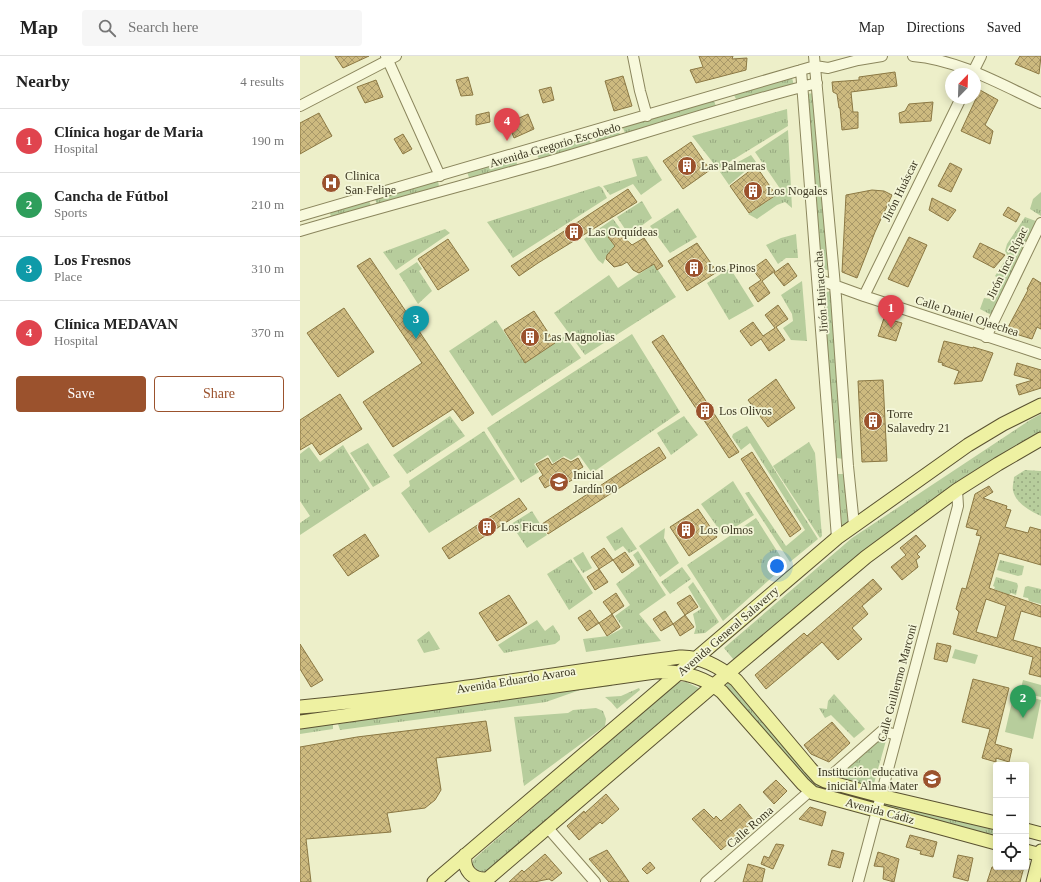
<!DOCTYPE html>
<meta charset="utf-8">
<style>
:root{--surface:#fff;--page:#f6f6f6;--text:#222;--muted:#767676;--line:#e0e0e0;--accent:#9b522d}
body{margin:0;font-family:Georgia,serif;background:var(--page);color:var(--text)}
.controls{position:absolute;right:12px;bottom:12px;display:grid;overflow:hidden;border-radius:4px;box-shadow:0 2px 10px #0003}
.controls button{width:36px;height:36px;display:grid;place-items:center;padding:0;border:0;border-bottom:1px solid var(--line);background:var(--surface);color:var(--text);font:20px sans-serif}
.compass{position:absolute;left:645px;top:12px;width:36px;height:36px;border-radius:50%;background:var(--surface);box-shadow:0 2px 10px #0003;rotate:23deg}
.you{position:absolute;left:477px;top:510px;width:14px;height:14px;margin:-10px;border:3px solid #fff;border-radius:50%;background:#1a73e8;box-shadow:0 0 0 6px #1a73e833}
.badge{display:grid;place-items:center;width:26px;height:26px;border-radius:50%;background:var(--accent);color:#fff;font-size:13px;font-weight:700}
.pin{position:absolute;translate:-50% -33px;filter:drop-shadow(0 1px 2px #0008)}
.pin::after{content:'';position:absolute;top:21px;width:14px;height:12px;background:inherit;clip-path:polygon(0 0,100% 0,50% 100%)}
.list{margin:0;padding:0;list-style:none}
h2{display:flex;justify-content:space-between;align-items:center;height:52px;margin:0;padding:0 16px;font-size:17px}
h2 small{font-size:13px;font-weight:400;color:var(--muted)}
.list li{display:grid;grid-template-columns:26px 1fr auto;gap:12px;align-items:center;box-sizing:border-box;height:64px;padding:0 16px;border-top:1px solid var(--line)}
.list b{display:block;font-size:15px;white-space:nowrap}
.list p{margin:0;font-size:13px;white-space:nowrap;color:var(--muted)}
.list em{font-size:13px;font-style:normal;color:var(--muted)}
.actions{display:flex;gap:8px;padding:12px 16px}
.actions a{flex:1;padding:9px 0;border:1px solid var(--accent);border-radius:4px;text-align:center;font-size:14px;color:var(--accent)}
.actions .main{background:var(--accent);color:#fff}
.icon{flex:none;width:22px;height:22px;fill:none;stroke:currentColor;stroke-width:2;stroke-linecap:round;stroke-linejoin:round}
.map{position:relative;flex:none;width:741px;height:826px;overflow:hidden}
header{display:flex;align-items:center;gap:24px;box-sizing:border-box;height:56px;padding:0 20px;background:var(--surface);border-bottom:1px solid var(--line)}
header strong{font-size:19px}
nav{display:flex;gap:22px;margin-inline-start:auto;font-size:14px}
.search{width:280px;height:36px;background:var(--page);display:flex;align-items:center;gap:10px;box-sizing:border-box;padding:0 14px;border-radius:4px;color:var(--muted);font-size:15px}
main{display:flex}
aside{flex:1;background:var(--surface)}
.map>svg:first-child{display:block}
</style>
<header>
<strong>Map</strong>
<div class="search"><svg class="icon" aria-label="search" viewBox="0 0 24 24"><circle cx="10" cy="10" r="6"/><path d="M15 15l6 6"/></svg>Search here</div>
<nav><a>Map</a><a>Directions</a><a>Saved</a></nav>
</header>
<main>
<aside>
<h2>Nearby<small>4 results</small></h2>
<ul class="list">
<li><span class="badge" style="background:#e0444e">1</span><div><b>Clínica hogar de Maria</b><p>Hospital</p></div><em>190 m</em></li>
<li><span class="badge" style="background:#2e9e5b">2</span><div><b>Cancha de Fútbol</b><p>Sports</p></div><em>210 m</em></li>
<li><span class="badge" style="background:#0f9aa8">3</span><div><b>Los Fresnos</b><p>Place</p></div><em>310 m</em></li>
<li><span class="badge" style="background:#e0444e">4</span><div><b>Clínica MEDAVAN</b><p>Hospital</p></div><em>370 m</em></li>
</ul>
<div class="actions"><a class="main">Save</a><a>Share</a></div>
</aside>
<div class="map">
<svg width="741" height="826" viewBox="0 0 741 826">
<defs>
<pattern id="grass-tufts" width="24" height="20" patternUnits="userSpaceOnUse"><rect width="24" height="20" fill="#b7cd9c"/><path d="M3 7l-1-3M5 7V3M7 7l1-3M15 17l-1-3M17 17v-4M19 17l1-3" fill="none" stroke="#96a77f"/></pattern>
<pattern id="garden-dots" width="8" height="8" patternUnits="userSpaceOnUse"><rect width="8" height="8" fill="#b7cd9c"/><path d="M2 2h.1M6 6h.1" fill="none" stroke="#96a77f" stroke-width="1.8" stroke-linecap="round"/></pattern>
<pattern id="building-cross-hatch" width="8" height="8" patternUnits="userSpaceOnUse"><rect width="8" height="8" fill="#cdba7f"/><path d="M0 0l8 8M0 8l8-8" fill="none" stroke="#a89868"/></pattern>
</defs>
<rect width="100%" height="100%" fill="#edefc9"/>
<path fill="url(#grass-tufts)" d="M492 22 494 29 437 45 434 39Z
M515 37 528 214 520 213 505 38Z
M414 45 416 50 325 77 322 70Z
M487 53 488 70 418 113 392 80Z
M318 72 320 79 296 86 295 80Z
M488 74 492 152 485 146 477 149 457 163 448 158 459 151 457 147 462 144 465 147 476 139 481 134 455 96Z
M288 81 291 88 239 103 236 97Z
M451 99 456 106 429 129 420 116Z
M347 100 362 124 341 139 333 128 310 139 303 130 337 120 332 103Z
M215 102 218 111 170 124 167 116Z
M138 124 139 131 77 148 74 141Z
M299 130 302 132 307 142 213 202 187 166Z
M741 136V160L730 153 733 143Z
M68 142 71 150 31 161 29 153Z
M342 145 352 162 329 179 317 161Z
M378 152 397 181 370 197 350 170Z
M725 161 741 167 693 260 680 253 684 242 691 243 699 223 695 220 708 200 705 195 707 188Z
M313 163 322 175 320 178 313 179 308 181 315 190 307 199 303 208 298 204 284 183Z
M145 173 150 177 96 214 83 196Z
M496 178 498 202H486L478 208 466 189 481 182Z
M117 206 122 213 119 215 132 235 118 248 99 218Z
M354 208 376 241 285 299 254 257 309 219 318 232Z
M430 212 454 250 429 264 407 227Z
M502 225 507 285 491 284 483 272 493 265 492 258 481 239Z
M531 235 544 403 536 402 523 237Z
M196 264 225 307 265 280 281 302 192 360 149 295Z
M332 278 380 356 292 417 279 399 271 404 264 400 253 407 248 399 234 408 239 416 221 427 187 372Z
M741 358V379L565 497 434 604 424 592 552 482 730 364Z
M150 360 165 380 107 418 93 399Z
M384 360 398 379 371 399 357 377Z
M447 370 518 483 490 506 445 437 449 436 486 490 505 474 450 387 441 394 432 381 433 378Z
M184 375 215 423 129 477 101 437 110 430 109 425Z
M509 386 515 397 522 480 520 482 473 410Z
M68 387 90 421 73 431 50 397Z
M43 389 70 433 0 479V467L10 460 0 445V398L9 391 20 406Z
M538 418H546L549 464 542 470Z
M433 425 454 459 423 479 401 448Z
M232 455 247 479 227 492 211 468Z
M456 462 486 509 423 565 387 509Z
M322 471 337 493 329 497 323 490 315 495 306 481Z
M365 472 364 482 379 507 360 521 339 490Z
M338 495 366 539 339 558 361 585 286 596 283 583 308 580 323 572 315 560 330 549 316 528 340 510 333 499Z
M283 496 292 512 283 517 273 502Z
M271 503 293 537 269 554 247 518Z
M700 504 724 510 722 519 718 520 697 514Z
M382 511 391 523 370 538 361 526Z
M696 521 717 527 718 530 716 539 711 537 709 539 694 533 695 531 693 530Z
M393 526 419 566 405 577 394 578 396 571 393 558 401 553 388 531Z
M728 530 741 533V548L729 545 728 542 723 541 725 531Z
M237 564 245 575 253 569 260 580V584L255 588 204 597 198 589Z
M129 575 140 593 124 597 117 584Z
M429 624 511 721 571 741 572 745 571 748 514 731 426 631 427 626Z
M377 626H386L401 633 190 818 179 816 172 808 174 803Z
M312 627V630L280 634 246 646 40 674 38 668Z
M339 632 340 634 317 653 311 646 305 641 321 640Z
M534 638 565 673 554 682 531 659 525 662 519 652 527 653 528 645Z
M296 652 303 655 306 663 305 670 224 730 214 661 268 657 273 654Z
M33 668V673L0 678V673Z
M582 680 587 681 573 731 540 721 542 715Z
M584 744 696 774V781L583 752Z"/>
<path fill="url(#garden-dots)" d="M725 414 741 415V460C730 455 715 447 713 434 712 431 714 425 714 421Z"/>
<path fill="#b7cd9c" d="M655 593 678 599 675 608 652 602Z
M723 624 741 629V641L720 636Z
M714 637 741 644 733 683 705 676Z"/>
<path fill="url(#building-cross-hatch)" stroke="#8b7843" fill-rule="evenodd" d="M35 0H69L43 12Z
M399 0H433L432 3 447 2 446 14 396 27 390 14 403 11Z
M720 0H741L739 18 715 8Z
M595 16 597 30 551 36 553 56H558V72L542 74 540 52H539L537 38 533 36 532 26 559 24V21Z
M323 20 332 50 314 55 305 25Z
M168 21 173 39 161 40 156 24Z
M76 24 83 41 65 47 57 31Z
M251 31 254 44 243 47 239 34Z
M680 34 698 44 685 69 693 75 690 88 661 75Z
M633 46 631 65 600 67 599 57 605 55 609 48Z
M189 56 190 66 176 69V59Z
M19 57 32 80 0 98V67Z
M228 58 234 73 214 82 208 67Z
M103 78 112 93 103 98 94 83Z
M391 86 410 114 383 133 363 105Z
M650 107 662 113 651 136 638 130Z
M456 110 476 139 449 157 430 130Z
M328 133 337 146 238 207 219 220 211 210Z
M572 134 584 135 592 139 575 176 557 222 542 216 546 139Z
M632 142 656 154 648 165 629 154Z
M708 151 720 158 716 166 703 159Z
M320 178 332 189 344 182 363 210 357 214 354 208 339 217 333 214 327 206 322 209 314 211 306 203 307 199 315 190 308 181 313 179Z
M609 181 627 189 608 231 588 223Z
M148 183 169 214 138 234 118 203Z
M397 187 417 216 387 235 368 205Z
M680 187 705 199 694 212 673 201Z
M70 202 174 357 162 365 153 353 93 391 63 346 122 307 57 210Z
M466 203 475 215 462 225 470 237 458 246 449 232 461 224 452 213Z
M488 207 497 220 484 230 474 217Z
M733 222 741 227V273L737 271 732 283 706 275 728 234 727 233Z
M478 249 488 263 476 271 485 284 469 295 461 283 451 290 440 275 453 266 463 280 475 272 465 259Z
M44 252 74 296 38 321 7 277Z
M234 255 255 287 225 307 204 274Z
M584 262 602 267 596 285 578 280Z
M363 279 439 396 429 402 352 286Z
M644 285 673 292V291L693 297 682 325 654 328 659 315 642 309 643 307 638 306Z
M717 307 741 314V332L719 339 716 329 733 324 714 319Z
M476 323 495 352 468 371 448 344Z
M583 324 587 405 562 406 558 325Z
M40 338 62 373 20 399 12 387 0 394V364Z
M359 391 366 402 248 478 242 468Z
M452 396 501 473 490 481 441 403Z
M248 402 252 409 263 402 271 406 278 402 283 411 274 416 277 421 257 433 254 427 245 432 239 422 243 419 236 408Z
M689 430 693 436 683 442 707 450 706 453 711 454 705 471 728 477 730 471 741 474V509L699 497 689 532 741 550V561L721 555 713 584 741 592V621L729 618 733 601 653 578 659 556 656 553 662 532 666 533 681 480 676 479 678 474 666 471 675 438ZM686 543 706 550 697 582 676 576Z
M219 442 227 453 149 503 142 492Z
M398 453 417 481 389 500 370 471Z
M65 478 79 500 48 520 33 499Z
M616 479 626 490 617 498 620 501 616 504 618 511 602 524 591 511 606 499 600 492Z
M304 492 313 504 299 513 291 501Z
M325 496 334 509 322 517 313 504Z
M299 513 308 526 295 534 287 521Z
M573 523 582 533 562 550 568 558 552 572 562 583 538 604 522 586 466 633 455 619 504 577 507 580Z
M316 537 324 550 312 558 303 546Z
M209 539 227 567 197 585 179 557Z
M390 539 398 551 385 559 377 547Z
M290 554 299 567 287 575 278 562Z
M365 555 373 568 361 575 353 563Z
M312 558 320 571 307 580 299 567Z
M385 559 394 571 380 580 373 568Z
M637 587 651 590 647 606 634 603Z
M0 588 23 624 11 631 0 613Z
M673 623 709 632 695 688 712 693 709 706 696 702V706L682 702 690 673 662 666Z
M186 665 191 695 136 702 141 734 135 744 125 752 87 757 91 776 6 783 11 826H0V691L57 681Z
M532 666 550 687 529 706 511 698 504 689Z
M476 724 487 735 474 748 463 736Z
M306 738 319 753 302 768 300 766 279 784 267 770 284 755 285 757Z
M440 748 454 765 421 794 392 763 404 753 414 763 416 760 421 765Z
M510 751 526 756 522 770 499 763Z
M610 779 637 786 633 801 620 798 621 795 606 791Z
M476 788 484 789 473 813 461 808 464 800 469 802Z
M307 794 321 814 329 826H309L289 803Z
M532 794 544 797 540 812 528 809Z
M578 796 599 803 594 826 583 823 584 811 574 810Z
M245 798 262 817 252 825 249 823 234 826H209L222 814 224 816Z
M658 799 673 802 668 825 653 821Z
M350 806 355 812 347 818 342 813Z
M448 808 465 813 462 826H443Z
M692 811H724L720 826H687Z"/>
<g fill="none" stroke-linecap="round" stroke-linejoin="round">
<defs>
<path id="minor" d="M86 0 140 120
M333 0 340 35 347 60
M514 0 536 241 548 410 554 469
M613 0C659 4 700 28 741 47
M501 14 537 482
M672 18 681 0
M0 50 96 0
M0 160 501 14 515 10 528 12 558 4 582 0
M0 175C82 151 165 129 247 106 337 80 426 50 517 27
M517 223 564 240 741 298
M564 240 661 42
M686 281 741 167
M525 725 582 675 597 679
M247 771 295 826
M406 826 510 735
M558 826 658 450 657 434"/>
<path id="major" d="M0 651C127 639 253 618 380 601 401 600 420 611 436 624L510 712 519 722 525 725 581 740 696 767
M0 666 355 616C379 615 403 620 422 636L503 728 513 737 696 787
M726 774 741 778
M726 795 741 799
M165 799C163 814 172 824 187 823
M134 826 537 482 668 389 703 368 741 349
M184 826 414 629 566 501 657 434 698 408 741 383
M733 826 741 795"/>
</defs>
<use href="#minor" stroke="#8b865d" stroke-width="12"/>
<use href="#major" stroke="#5a5231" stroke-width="15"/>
<use href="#minor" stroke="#f8f9dc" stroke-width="10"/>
<use href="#major" stroke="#eef1a2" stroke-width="13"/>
</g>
<defs>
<symbol id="building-disc" viewBox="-11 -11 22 22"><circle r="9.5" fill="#9b522d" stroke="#f4f6d8"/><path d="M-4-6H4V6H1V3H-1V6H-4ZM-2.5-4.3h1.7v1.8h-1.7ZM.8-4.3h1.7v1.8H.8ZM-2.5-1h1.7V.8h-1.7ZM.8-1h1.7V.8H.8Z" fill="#fff"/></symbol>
<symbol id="hospital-disc" viewBox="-11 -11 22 22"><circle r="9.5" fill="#9b522d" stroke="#f4f6d8"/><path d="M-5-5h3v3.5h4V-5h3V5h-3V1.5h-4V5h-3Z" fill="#fff"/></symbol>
<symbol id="school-disc" viewBox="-11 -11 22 22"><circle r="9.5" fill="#9b522d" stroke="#f4f6d8"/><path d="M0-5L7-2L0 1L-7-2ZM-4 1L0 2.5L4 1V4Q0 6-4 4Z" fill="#fff"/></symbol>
</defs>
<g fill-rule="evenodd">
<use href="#building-disc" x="376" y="99" width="22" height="22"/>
<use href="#hospital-disc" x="20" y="116" width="22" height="22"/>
<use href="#building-disc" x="442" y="124" width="22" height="22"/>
<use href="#building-disc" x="263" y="165" width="22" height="22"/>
<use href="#building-disc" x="383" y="201" width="22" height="22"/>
<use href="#building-disc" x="219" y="270" width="22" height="22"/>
<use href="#building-disc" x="394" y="344" width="22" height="22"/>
<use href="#building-disc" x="562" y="354" width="22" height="22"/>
<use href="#school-disc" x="248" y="415" width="22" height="22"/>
<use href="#building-disc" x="176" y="460" width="22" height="22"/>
<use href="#building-disc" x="375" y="463" width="22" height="22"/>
<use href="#school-disc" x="621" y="712" width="22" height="22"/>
</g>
<g text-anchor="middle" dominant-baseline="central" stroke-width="3.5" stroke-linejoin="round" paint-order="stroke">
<g font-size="12" fill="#3c3721" stroke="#f4f6d8">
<text transform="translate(255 89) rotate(-16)">Avenida Gregorio Escobedo</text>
<text transform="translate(600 135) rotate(-64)">Jirón Huáscar</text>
<text transform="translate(707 207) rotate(-64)">Jirón Inca Rípac</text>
<text transform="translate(521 236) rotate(-94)">Jirón Huiracocha</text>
<text transform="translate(667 260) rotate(18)">Calle Daniel Olaechea</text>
<text transform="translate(428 575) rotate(-41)">Avenida General Salaverry</text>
<text transform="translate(216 624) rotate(-9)">Avenida Eduardo Avaroa</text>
<text transform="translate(597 627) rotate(-75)">Calle Guillermo Marconi</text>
<text transform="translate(580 755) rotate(15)">Avenida Cádiz</text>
<text transform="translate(450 771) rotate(-41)">Calle Roma</text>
</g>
<g font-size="12" fill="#3c3721" stroke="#f4f6d8" text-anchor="start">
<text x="401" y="110">Las Palmeras</text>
<text x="45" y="120">Clinica<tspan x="45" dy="14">San Felipe</tspan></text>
<text x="467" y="135">Los Nogales</text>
<text x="288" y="176">Las Orquídeas</text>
<text x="408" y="212">Los Pinos</text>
<text x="244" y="281">Las Magnolias</text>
<text x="419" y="355">Los Olivos</text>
<text x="587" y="358">Torre<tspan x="587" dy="14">Salavedry 21</tspan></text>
<text x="273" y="419">Inicial<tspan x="273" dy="14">Jardín 90</tspan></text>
<text x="201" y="471">Los Ficus</text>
<text x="400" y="474">Los Olmos</text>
<text x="618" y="716" text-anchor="end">Institución educativa<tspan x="618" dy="14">inicial Alma Mater</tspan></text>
</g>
</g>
</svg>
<div class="controls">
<button>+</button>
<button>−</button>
<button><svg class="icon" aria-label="locate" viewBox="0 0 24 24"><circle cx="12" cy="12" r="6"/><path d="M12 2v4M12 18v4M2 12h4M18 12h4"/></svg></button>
</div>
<svg class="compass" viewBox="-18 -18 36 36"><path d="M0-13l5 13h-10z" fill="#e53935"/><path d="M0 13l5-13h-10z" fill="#767676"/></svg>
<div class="you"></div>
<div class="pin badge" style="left:591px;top:272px;background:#e0444e">1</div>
<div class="pin badge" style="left:723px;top:662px;background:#2e9e5b">2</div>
<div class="pin badge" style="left:116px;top:283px;background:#0f9aa8">3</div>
<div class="pin badge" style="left:207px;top:85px;background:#e0444e">4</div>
</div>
</main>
